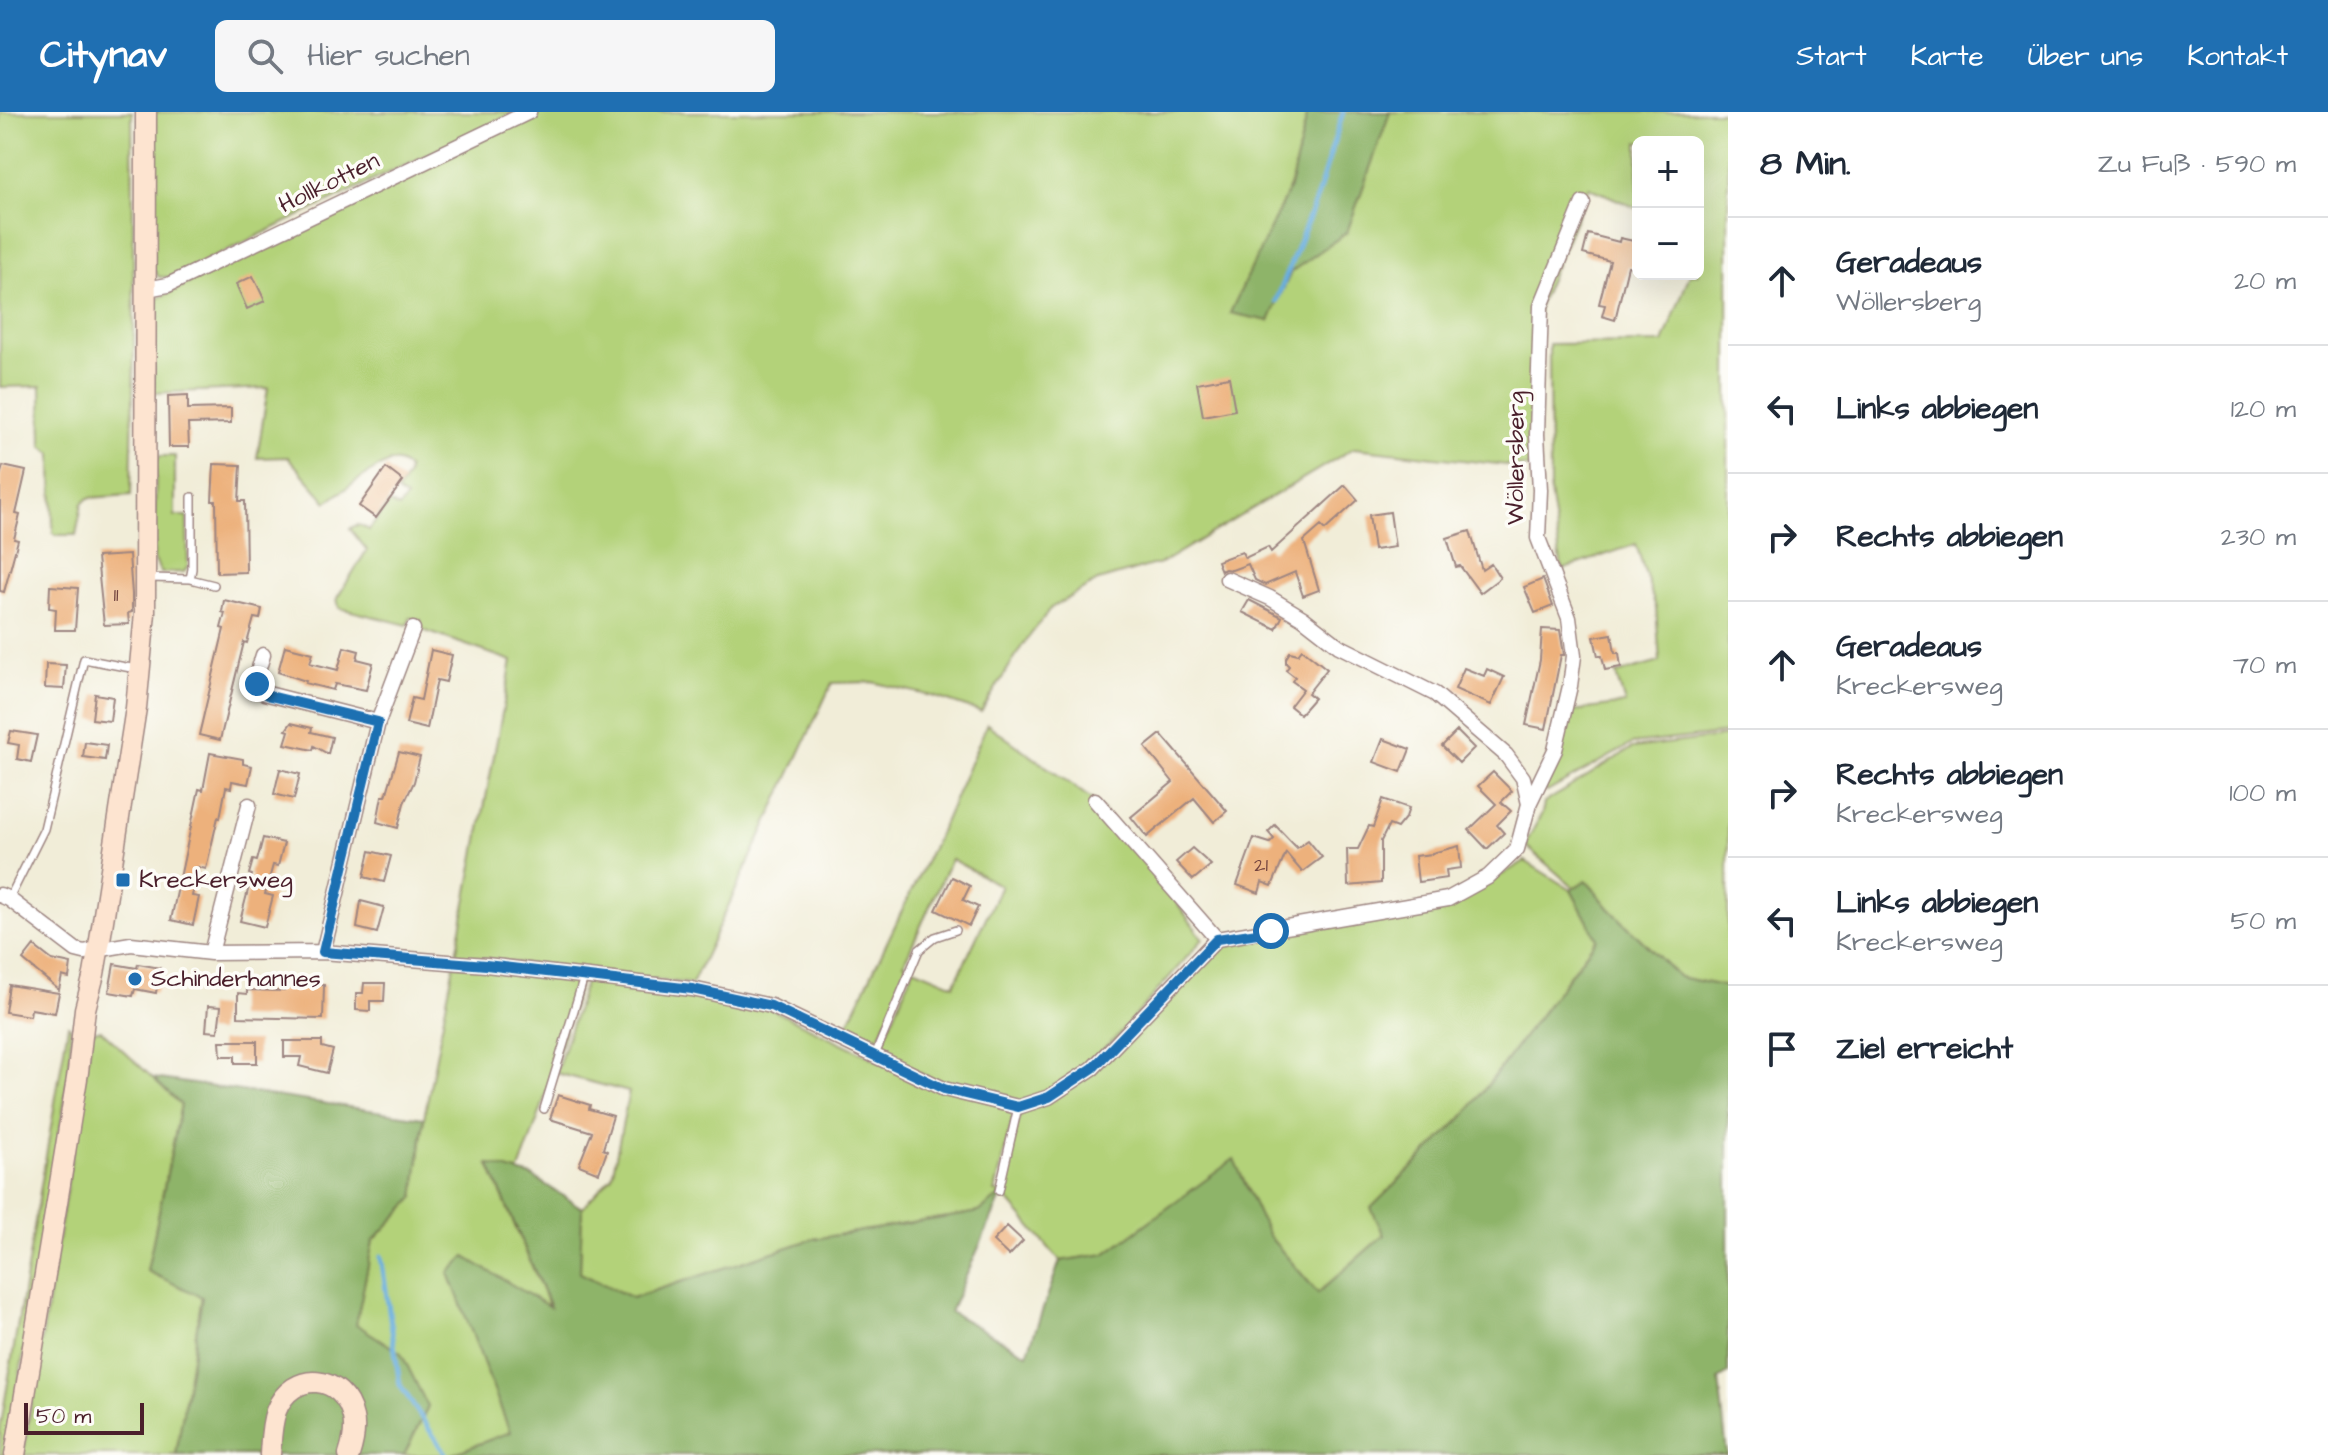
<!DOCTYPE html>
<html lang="de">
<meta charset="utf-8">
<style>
:root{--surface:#fff;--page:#f6f6f7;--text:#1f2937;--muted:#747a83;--line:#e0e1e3;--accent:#1f6fb2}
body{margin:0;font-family:"Architects Daughter",sans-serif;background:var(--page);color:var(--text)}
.controls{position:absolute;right:24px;top:24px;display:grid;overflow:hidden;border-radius:12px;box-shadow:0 8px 32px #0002}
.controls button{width:72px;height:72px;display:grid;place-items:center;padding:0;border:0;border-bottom:2px solid var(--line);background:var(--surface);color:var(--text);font:40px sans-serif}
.scale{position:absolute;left:24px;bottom:20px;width:120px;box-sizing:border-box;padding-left:8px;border:4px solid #4a1f2b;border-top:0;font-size:22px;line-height:28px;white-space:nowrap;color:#4a1f2b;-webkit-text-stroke:6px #fdfcf7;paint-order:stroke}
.stop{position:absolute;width:24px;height:24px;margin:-18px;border:6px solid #1f6fb2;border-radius:50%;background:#fff}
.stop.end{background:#1f6fb2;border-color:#fff;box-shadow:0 2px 8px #0008}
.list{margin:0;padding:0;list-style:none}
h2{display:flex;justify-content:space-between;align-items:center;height:104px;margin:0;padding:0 32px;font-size:34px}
h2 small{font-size:26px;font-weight:400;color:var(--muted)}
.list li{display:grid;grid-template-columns:52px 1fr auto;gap:24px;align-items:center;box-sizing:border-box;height:128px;padding:0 32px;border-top:2px solid var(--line)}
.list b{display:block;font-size:30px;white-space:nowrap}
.list p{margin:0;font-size:26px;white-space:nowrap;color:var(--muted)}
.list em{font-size:26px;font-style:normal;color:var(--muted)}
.icon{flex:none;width:44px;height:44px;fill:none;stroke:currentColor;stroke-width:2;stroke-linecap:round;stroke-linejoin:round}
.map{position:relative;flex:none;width:1728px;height:1343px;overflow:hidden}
header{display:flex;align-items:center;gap:48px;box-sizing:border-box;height:112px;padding:0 40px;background:var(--accent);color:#fff}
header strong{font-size:38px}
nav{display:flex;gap:44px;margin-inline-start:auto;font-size:28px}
.search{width:560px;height:72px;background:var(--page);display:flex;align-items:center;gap:20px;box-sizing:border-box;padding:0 28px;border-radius:12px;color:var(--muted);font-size:30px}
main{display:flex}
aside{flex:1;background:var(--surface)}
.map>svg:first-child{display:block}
</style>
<header>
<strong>Citynav</strong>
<div class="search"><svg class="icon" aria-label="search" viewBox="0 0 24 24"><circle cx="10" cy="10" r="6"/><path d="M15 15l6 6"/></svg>Hier suchen</div>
<nav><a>Start</a><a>Karte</a><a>Über uns</a><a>Kontakt</a></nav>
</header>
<main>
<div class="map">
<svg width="1728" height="1343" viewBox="0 0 1728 1343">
<rect width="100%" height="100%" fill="#fdfcf7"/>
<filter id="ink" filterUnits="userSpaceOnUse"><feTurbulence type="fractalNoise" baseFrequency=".0125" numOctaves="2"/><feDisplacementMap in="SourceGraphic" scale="16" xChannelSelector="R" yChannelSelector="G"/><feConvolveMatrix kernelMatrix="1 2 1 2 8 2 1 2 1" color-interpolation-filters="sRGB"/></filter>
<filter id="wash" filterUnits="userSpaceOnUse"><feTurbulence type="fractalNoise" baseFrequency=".006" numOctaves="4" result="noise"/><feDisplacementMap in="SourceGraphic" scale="32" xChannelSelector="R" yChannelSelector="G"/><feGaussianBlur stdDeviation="1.8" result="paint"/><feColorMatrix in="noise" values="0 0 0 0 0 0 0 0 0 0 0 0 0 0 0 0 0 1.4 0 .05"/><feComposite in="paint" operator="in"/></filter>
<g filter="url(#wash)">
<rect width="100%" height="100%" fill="#f1edd8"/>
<path fill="#b3d279" stroke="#7e7852" stroke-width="2" d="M0 0H132L134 236 131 383 88 386 82 392 76 423H56L53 421 52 341 42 334 41 274 0 275Z
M153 0H516L172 165H159L153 157Z
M536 0H1308L1290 75 1231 200 1347 120 1390 0H1728V621L1632 632 1547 680 1543 676 1558 645 1573 599 1625 592 1616 562 1660 550 1656 496 1636 432 1562 458 1550 380 1549 232 1663 231 1690 162H1698V142L1704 126 1698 123V30H1638V97L1589 75 1539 193 1533 356 1354 336 1158 453H1152L1098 469 1051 496 1022 534 981 600 936 585 872 570 832 571 692 872 456 843 512 549 420 517 421 508 410 506 409 511 407 513 339 496 337 486 367 438 350 417C357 411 362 413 369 418L389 391 399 396 406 386 397 380 407 364 408 357C404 353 402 351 397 350 382 347 341 381 327 390L288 345 257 346 268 276 154 281V188Z
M159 344H175V404H187L188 454 184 460 161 461 154 447 156 351Z
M987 612 1094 689 1150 754 1203 827 1091 954 1047 983 1018 992 946 974 878 941 914 856 954 873 1001 774 951 747 904 851 910 854 874 938 843 922 944 711Z
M1728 624V875L1679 865 1609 796 1586 768 1574 776 1525 733 1542 701 1544 691 1632 636Z
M1525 749 1571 778 1597 826 1466 1002 1372 1096 1384 1123 1318 1181 1268 1123 1234 1048 1105 1142 1060 1149 1003 1082 979 1100 813 1127 632 1186 580 1161 582 1096 612 1064 629 980 556 961 586 868 769 896 873 946 1015 996 995 1080 1002 1081 1021 997 1050 987 1214 834 1271 822 1446 796Z
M454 852 581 867 541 998 518 1061 489 1053 550 1197 465 1145 449 1161 510 1320 450 1343H404L428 1295 356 1212 373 1129 414 1086 424 1006Z
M68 913 71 916 69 962 7 1343H0V1318Z
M96 918H101L181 992 147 1159 202 1184 176 1343H23L92 920Z"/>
<path fill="#8eb469" stroke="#6c6a4a" stroke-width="2" d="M1308 0H1390L1347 120 1291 160 1269 209 1230 201 1290 75Z
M1586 768 1609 796 1679 865 1728 875V1261L1719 1267 1727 1343H450L510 1320 449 1161 465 1145 550 1195 489 1052 532 1064 582 1096 580 1161 632 1186 813 1127 979 1100 1003 1081 950 1200 1027 1242 1060 1149 1105 1142 1234 1047 1268 1123 1318 1181 1384 1123 1371 1096 1466 1002 1597 827 1571 778Z
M153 966 424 1006 414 1086 373 1129 356 1212 401 1241 428 1295 404 1343H176L202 1185 147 1159 181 993Z"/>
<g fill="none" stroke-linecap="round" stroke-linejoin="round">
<path stroke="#69afdf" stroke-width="5" d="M1276 190 1318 82 1343 0
M381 1144 400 1273 446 1343"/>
</g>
<g id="blocks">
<path fill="#edb17b" d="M1588 122 1619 130 1620 126 1638 130V156L1628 154 1615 208 1602 204 1605 193 1599 192 1610 149 1583 142Z
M253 164 265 189 247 197 236 172Z
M1229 265 1235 298 1203 304 1197 271Z
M188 283V297L231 296V311L188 312 189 335H169L168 284Z
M214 352 241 353 239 389H245L246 460 217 461 216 389H212Z
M3 354 26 359 16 402 20 403 14 427 18 428 4 480 0 479V364Z
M386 356 403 369 376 406 359 394Z
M1345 373 1358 388 1325 418 1321 414 1304 429 1319 478 1303 484 1295 460 1265 473 1255 468 1248 452 1232 458 1225 457 1221 459 1217 449 1242 440 1245 446 1268 435 1271 440Z
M1390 400 1395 435 1374 438 1369 403Z
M1470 419 1482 458 1491 452 1500 466 1480 481 1460 454 1456 455 1447 426Z
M129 443 132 482V500L128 501 129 512 104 513 97 445Z
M1543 467 1553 494 1535 501 1524 475Z
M50 474 78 476 75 518H55L56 497 49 496Z
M224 488 262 497 260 507 254 506 247 531 244 530 220 628 199 623 224 517 221 516 225 501 222 500Z
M1249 488 1282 505 1276 517 1242 500Z
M1542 517 1560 518 1564 543H1561L1546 617 1526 613 1540 548Z
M1612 522 1615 541H1619L1621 555 1605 558 1602 544H1598L1594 525Z
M285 534 313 541 310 551 338 558 344 535 359 539 357 547 373 551 366 578 335 572 333 578 305 571 306 569 278 560Z
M1302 537 1327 557 1308 581 1314 586 1300 602 1290 594 1303 577 1292 569 1295 565 1286 558 1289 554 1286 551V546L1290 540 1298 542Z
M431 538 452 543 446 570 437 568 427 617 406 612 412 586 421 588Z
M46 552 66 553 64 577 45 576Z
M1464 556 1484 564 1487 557 1504 565 1491 593 1455 577Z
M95 582 113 585 110 609 92 607Z
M291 611 312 616 311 620 332 625 328 642 314 634 313 638 285 632 289 619 286 618Z
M11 619 37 623 31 650 17 647 19 633 8 631Z
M1457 619 1474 636 1459 651 1442 634Z
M1161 622 1227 699 1214 710 1194 686 1147 725 1131 705 1173 670 1145 635Z
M1383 627 1410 637 1401 660 1374 650Z
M85 630 107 633 105 648 83 645Z
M399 640 420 645 414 670 404 691 398 716 377 710 382 684H386Z
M210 641 243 647V652L252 654 248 672 232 669 231 676 226 675 220 706 218 705 206 757 198 755 195 769 192 784 199 785 193 813 171 808 199 677 203 678Z
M280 657 300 662 294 687 274 682Z
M1493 660 1512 679 1501 690 1511 699 1497 713 1504 721 1487 737 1469 718 1496 692 1478 674Z
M1383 687 1409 696 1406 705 1397 716 1389 713 1381 729V771L1348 774 1347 737H1358L1369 714 1373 715Z
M1275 713 1297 736 1308 728 1322 745 1302 760 1286 741 1272 774 1262 770 1259 781 1237 773 1254 726 1270 731 1274 727 1268 720Z
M263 726 284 731 278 754 273 753 265 782 273 784 265 815 240 809 252 763 249 762 253 748 257 749Z
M1459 734 1461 756 1446 758 1447 766 1418 770 1415 744 1432 742V741Z
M1192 736 1211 753 1193 768 1176 750Z
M370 739 391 744 384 770 364 765Z
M952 765 970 774 963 788 978 795 969 814 936 798Z
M361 789 384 795 377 821 357 816Z
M34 834 52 848 71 852 69 866 62 864 59 878 23 848Z
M114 852 137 856 138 852 160 856 156 881 135 877 133 884 109 880Z
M364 871H385L384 889H370V899L356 898V881H363Z
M285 872 324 873 323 907 238 905V881L247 882V878L284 879Z
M9 873 59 881 55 901 31 897 30 904 5 900Z
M208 894 221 895 218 920 206 919Z
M220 929H257V951H235V944H221Z
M284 929H322V935L333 938 327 961 299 954 301 945H284Z
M558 983 590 993 589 997 613 1004 603 1037 607 1039 599 1061 579 1053 592 1020 550 1007Z
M1007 1114 1023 1129 1009 1144 993 1129Z"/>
</g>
</g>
<g filter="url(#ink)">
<use href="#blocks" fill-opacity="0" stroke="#9e8682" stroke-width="2"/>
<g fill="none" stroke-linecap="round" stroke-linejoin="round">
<defs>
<path id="service" d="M149 466 190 467 192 457V385
M190 467 214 473
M9 787 44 717 84 547 136 557
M875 943 919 838 935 825 956 818
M544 997 584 865
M999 1079 1018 995"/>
<path id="minor" d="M147 177 168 173 529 0
M263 543C259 556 252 572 264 581L378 610
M1095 688 1217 827
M1529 692 1555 638 1570 574 1574 544 1569 506 1538 426 1540 378 1537 322 1541 194 1583 91
M0 783 9 787 76 838 84 840 131 832 211 841 323 840 486 853 692 877 771 894 944 977 1018 995 1049 985 1093 956 1217 827 1448 787 1488 765 1517 737 1529 692 1523 666 1506 643 1435 582 1339 534 1303 506 1270 486 1227 467
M323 840 378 610 413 517
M211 841 249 693"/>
<path id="secondary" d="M15 1343 58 1084 78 960 85 897 94 862 100 828 136 596 145 501 146 0
M270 1343C271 1328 271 1313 276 1299 292 1257 344 1262 353 1305 356 1318 353 1331 349 1343"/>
</defs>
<use href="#service" stroke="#9e8682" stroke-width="10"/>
<use href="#minor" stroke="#9e8682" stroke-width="17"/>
<use href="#secondary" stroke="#9e8682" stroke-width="23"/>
<use href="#service" stroke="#fff" stroke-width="7"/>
<use href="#minor" stroke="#fff" stroke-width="14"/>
<use href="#secondary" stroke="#fde4d0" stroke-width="20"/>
</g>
</g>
<g fill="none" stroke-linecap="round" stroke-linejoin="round" filter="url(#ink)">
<path stroke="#1f6fb2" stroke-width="10" d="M257 572 260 578 270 584 378 610 323 840 486 853 692 877 771 894 944 977 1018 995 1049 985 1093 956 1217 827 1271 819"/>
</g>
<g fill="#1f6fb2" stroke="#fdfcf7" stroke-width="3">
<rect x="115" y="760" width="16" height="16" rx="4"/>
<circle cx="135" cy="867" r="8"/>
</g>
<g text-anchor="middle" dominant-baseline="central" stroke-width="7" stroke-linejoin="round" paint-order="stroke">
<g font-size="20" fill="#73443f">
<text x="116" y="483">11</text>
<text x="1261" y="753">21</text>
</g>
<g font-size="24" fill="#4a1f2b" stroke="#fdfcf7">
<text transform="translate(329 71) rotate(-26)">Hollkotten</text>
<text transform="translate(1516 346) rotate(-90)">Wöllersberg</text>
</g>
<g font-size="24" fill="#4a1f2b" stroke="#fdfcf7" text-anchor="start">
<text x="139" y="768">Kreckersweg</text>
<text x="151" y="867">Schinderhannes</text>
</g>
</g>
</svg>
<div class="controls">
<button>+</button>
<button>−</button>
</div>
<div class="scale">50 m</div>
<div class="stop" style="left:1271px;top:819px"></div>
<div class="stop end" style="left:257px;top:572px"></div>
</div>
<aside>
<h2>8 Min.<small>Zu Fuß · 590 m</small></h2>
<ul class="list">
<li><svg class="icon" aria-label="ahead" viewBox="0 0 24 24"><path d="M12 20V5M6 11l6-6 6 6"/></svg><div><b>Geradeaus</b><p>Wöllersberg</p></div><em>20 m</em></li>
<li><svg class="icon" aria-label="left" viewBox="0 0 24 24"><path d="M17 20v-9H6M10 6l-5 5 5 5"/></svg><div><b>Links abbiegen</b></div><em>120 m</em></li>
<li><svg class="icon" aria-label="right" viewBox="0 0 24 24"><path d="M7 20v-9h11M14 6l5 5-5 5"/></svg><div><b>Rechts abbiegen</b></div><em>230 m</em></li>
<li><svg class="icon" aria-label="ahead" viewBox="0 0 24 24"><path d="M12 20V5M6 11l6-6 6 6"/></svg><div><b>Geradeaus</b><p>Kreckersweg</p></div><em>70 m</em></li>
<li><svg class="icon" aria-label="right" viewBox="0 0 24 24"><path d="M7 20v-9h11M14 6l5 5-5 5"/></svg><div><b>Rechts abbiegen</b><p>Kreckersweg</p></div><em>100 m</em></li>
<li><svg class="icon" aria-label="left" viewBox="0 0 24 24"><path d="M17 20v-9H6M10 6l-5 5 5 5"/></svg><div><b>Links abbiegen</b><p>Kreckersweg</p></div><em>50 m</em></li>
<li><svg class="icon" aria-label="arrive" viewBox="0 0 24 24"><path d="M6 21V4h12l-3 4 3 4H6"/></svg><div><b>Ziel erreicht</b></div></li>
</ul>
</aside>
</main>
